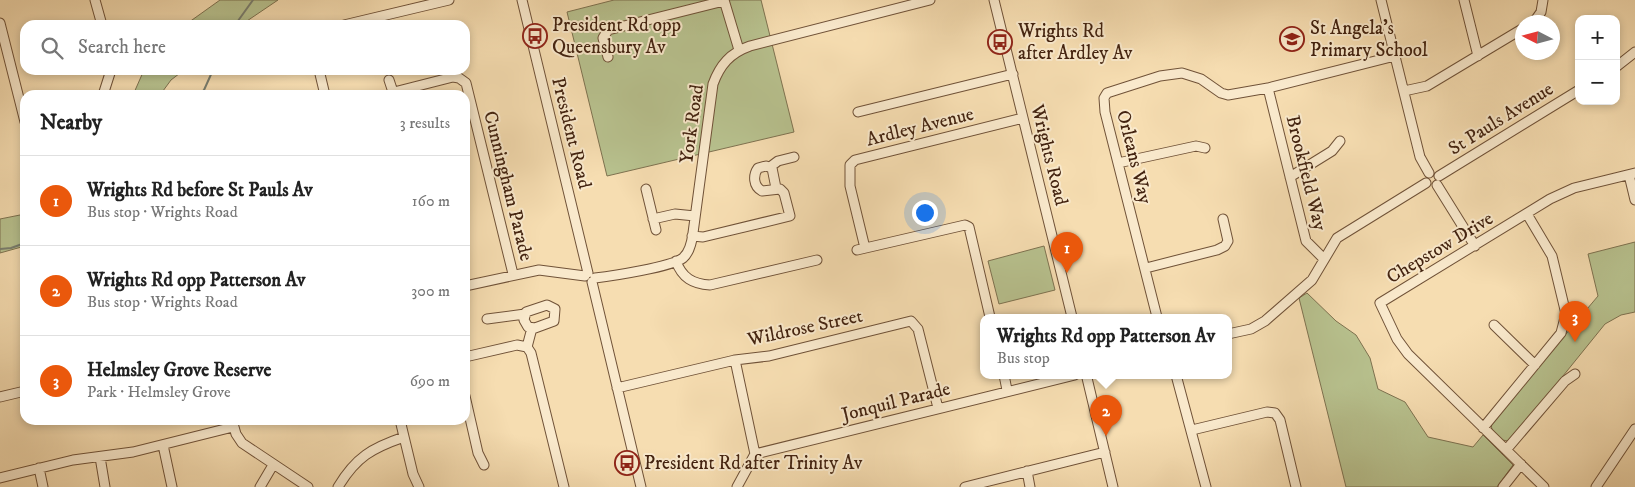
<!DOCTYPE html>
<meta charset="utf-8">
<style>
:root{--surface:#fff;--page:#f6f6f6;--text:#222;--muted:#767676;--line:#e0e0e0;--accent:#ea580c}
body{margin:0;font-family:"IM FELL DW Pica",serif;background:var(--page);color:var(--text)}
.controls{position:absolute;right:15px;top:15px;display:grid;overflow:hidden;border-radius:10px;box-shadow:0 2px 8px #0003}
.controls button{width:45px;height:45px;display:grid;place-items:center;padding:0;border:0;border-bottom:1px solid var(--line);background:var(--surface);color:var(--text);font:25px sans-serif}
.compass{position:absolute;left:1515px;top:15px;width:45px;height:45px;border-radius:50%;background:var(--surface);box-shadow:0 2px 8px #0003;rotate:276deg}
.you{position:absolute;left:924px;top:212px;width:18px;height:18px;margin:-12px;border:4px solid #fff;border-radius:50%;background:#1a73e8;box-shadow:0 0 0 8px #1a73e833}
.badge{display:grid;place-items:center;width:32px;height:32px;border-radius:50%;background:var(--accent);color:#fff;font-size:16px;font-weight:700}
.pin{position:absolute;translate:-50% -41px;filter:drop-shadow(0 1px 2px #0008)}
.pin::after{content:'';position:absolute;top:26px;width:18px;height:15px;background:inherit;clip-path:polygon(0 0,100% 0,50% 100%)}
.popup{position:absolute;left:980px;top:314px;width:252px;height:65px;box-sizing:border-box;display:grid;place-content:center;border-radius:10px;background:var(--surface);filter:drop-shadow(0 1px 4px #0005);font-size:16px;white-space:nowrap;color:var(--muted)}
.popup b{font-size:19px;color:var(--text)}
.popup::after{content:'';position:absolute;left:50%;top:100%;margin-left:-10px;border:10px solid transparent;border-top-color:var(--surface)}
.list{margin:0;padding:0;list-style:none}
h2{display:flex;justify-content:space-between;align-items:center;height:65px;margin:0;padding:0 20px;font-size:21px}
h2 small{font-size:16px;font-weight:400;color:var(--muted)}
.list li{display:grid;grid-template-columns:32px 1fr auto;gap:15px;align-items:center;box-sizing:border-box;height:90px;padding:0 20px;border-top:1px solid var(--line)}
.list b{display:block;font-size:19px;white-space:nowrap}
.list p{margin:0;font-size:16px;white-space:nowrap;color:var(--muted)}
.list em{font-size:16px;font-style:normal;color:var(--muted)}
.icon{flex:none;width:28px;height:28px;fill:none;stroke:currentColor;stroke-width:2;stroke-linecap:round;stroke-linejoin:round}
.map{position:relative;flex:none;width:1635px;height:487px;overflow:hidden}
.search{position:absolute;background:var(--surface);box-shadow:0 2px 8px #0003;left:20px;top:20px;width:450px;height:55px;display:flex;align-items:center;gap:12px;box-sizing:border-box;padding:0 18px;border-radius:15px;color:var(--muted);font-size:19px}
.panel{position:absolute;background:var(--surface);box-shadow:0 2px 8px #0003;left:20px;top:90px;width:450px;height:335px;border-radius:15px}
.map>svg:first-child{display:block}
</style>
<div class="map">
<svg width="1635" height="487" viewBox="0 0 1635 487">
<rect width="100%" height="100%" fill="#f6ddb1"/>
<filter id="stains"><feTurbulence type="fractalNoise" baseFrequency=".004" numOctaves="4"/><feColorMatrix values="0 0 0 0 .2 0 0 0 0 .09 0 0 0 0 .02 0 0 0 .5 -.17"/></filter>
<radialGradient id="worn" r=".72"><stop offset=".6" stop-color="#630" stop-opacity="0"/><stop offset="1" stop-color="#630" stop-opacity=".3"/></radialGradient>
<path fill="#b8c28f" stroke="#7e7250" d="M220 0H278L241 25H185Z
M614 0H761L794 132 607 176 567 12Z
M144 70H184L171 80 160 95H133Z
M25 214V246L0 253V219Z
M1635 242V312L1621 315 1605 324 1512 439 1508 441 1502 440 1492 430 1491 423 1598 296 1588 254Z
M1044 246 1055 290 999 304 988 261Z
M1307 293 1336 321 1356 335 1370 358 1378 389 1405 402 1428 437 1473 447 1483 435 1513 465 1497 487H1346L1299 298Z"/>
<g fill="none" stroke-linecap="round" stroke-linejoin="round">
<path stroke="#797e6f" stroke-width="2" d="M235 25 253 0
M198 95 204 90 213 70
M0 249 11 248 25 243"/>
<defs>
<path id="minor" d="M95 0 102 25
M522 0 588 273
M724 0 739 50
M994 0 1072 317
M1381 0 1420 157 1429 173
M1464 0 1478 56
M1534 22 1541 12 1543 0
M0 23 25 122
M344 25 449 0
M608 57 603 38 608 30 724 1
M1616 67 1635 52
M319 70 325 95
M389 80 394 95
M1268 88 1306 241 1324 259
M1404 91 1427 86 1522 29
M394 92 453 77 459 78 466 83 513 274
M103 95 111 70
M858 112 1013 74
M1118 163 1196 146 1205 148
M770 167 778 161 794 157
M1629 175 1635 200
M1439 176 1579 90
M1290 177 1332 151 1340 141
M1437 185 1475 246
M646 189 656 230
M653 219 675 214 695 216
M692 236 703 237 790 216 784 193 780 189 762 191C753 186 753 175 758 168L766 166 772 168 776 188
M865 248 850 186V165L855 160 1023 118
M857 250 965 225 969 227 990 317
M676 261C682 278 693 284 710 285L817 260
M1146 268 1217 250 1225 246 1228 241 1223 219
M595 278C612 276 671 267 683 258 690 252 692 241 693 233L713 84C720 65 730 53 750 46L930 0
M592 282 641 487
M465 286 539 270 585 276
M547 305 555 309 554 321 535 328 528 327 524 320 526 312Z
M1157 317 1105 112 1104 98 1107 93 1160 76 1182 73 1201 79 1221 93 1228 95 1268 88 1395 56
M487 319 525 314
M1494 325 1535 365
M1228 334 1251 329 1265 321 1312 280 1337 238 1426 183
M527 347 532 328
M465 357 517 345 527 347 531 353 564 487
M735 360 755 454 737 487
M1004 375 1007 390
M1176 375 1206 487
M1087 378 1113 487
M617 388 735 360 769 356 911 321 918 329 938 408
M465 396 478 453 484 465
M0 397 25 391
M232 420 236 434 242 443 308 487
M400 420 413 474 419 487
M1483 428 1561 333 1566 314 1552 256 1527 214
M1192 430 1267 412 1275 413 1280 420 1296 487
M163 445 172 487
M1506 450 1565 381 1575 374
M755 454 1075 375
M100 457 105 487
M39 468 43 487
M1027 471 1030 487
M0 478 73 460 133 452 233 427
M260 487 273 465
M338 487C356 457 372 448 404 437
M965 487 1105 452
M1503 487 1521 464
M1544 487 1408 354 1397 339 1380 303 1550 199 1574 188 1635 173
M1596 487 1635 429"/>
</defs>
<use href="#minor" stroke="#705238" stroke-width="11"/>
<use href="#minor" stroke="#f9e9cc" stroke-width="9"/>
</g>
<defs>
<symbol id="bus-ring" viewBox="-11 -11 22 22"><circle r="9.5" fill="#f9e9cc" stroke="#8f2418" stroke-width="1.5"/><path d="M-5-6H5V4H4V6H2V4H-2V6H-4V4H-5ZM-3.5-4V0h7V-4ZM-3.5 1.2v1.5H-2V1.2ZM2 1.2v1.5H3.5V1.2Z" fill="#8f2418"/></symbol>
<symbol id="school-ring" viewBox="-11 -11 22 22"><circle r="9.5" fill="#f9e9cc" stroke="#8f2418" stroke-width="1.5"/><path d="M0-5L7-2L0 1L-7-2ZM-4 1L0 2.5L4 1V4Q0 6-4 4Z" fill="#8f2418"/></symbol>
</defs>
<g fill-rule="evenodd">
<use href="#bus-ring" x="521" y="22" width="28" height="28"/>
<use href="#school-ring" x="1278" y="25" width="28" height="28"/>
<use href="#bus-ring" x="986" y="28" width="28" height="28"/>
<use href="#bus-ring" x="613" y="449" width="28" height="28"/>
</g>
<g text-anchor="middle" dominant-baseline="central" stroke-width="4" stroke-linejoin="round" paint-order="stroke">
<g font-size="19" fill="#432310" stroke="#f9e9cc" text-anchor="start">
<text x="552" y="25">President Rd opp<tspan x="552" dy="22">Queensbury Av</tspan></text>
<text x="1310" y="28">St Angela's<tspan x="1310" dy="22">Primary School</tspan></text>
<text x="1018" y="31">Wrights Rd<tspan x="1018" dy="22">after Ardley Av</tspan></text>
<text x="644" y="463">President Rd after Trinity Av</text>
</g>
<g font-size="19" fill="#432310" stroke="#f9e9cc">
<text transform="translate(1501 119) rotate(-32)">St Pauls Avenue</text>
<text transform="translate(692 124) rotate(-82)">York Road</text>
<text transform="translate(920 127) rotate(-14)">Ardley Avenue</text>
<text transform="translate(571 133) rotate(76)">President Road</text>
<text transform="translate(1049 155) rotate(76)">Wrights Road</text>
<text transform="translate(1134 157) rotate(76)">Orleans Way</text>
<text transform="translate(1306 173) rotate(76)">Brookfield Way</text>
<text transform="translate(508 186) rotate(76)">Cunningham Parade</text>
<text transform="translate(1440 248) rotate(-31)">Chepstow Drive</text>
<text transform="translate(805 328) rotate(-12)">Wildrose Street</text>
<text transform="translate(896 402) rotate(-14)">Jonquil Parade</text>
</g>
</g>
<rect width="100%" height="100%" filter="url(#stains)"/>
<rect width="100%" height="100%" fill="url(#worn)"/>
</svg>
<div class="controls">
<button>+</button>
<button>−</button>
</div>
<svg class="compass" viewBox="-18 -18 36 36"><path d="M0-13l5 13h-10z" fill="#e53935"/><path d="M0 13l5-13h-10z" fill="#767676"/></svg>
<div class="you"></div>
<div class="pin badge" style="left:1067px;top:273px">1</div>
<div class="pin badge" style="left:1106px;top:436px">2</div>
<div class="popup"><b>Wrights Rd opp Patterson Av</b>Bus stop</div>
<div class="pin badge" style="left:1575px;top:342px">3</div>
<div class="search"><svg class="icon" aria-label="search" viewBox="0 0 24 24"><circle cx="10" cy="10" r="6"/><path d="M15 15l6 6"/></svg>Search here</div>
<section class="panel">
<h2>Nearby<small>3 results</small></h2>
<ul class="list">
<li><span class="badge">1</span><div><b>Wrights Rd before St Pauls Av</b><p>Bus stop · Wrights Road</p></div><em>160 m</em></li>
<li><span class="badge">2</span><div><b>Wrights Rd opp Patterson Av</b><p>Bus stop · Wrights Road</p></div><em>300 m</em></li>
<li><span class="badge">3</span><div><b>Helmsley Grove Reserve</b><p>Park · Helmsley Grove</p></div><em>690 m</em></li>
</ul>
</section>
</div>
